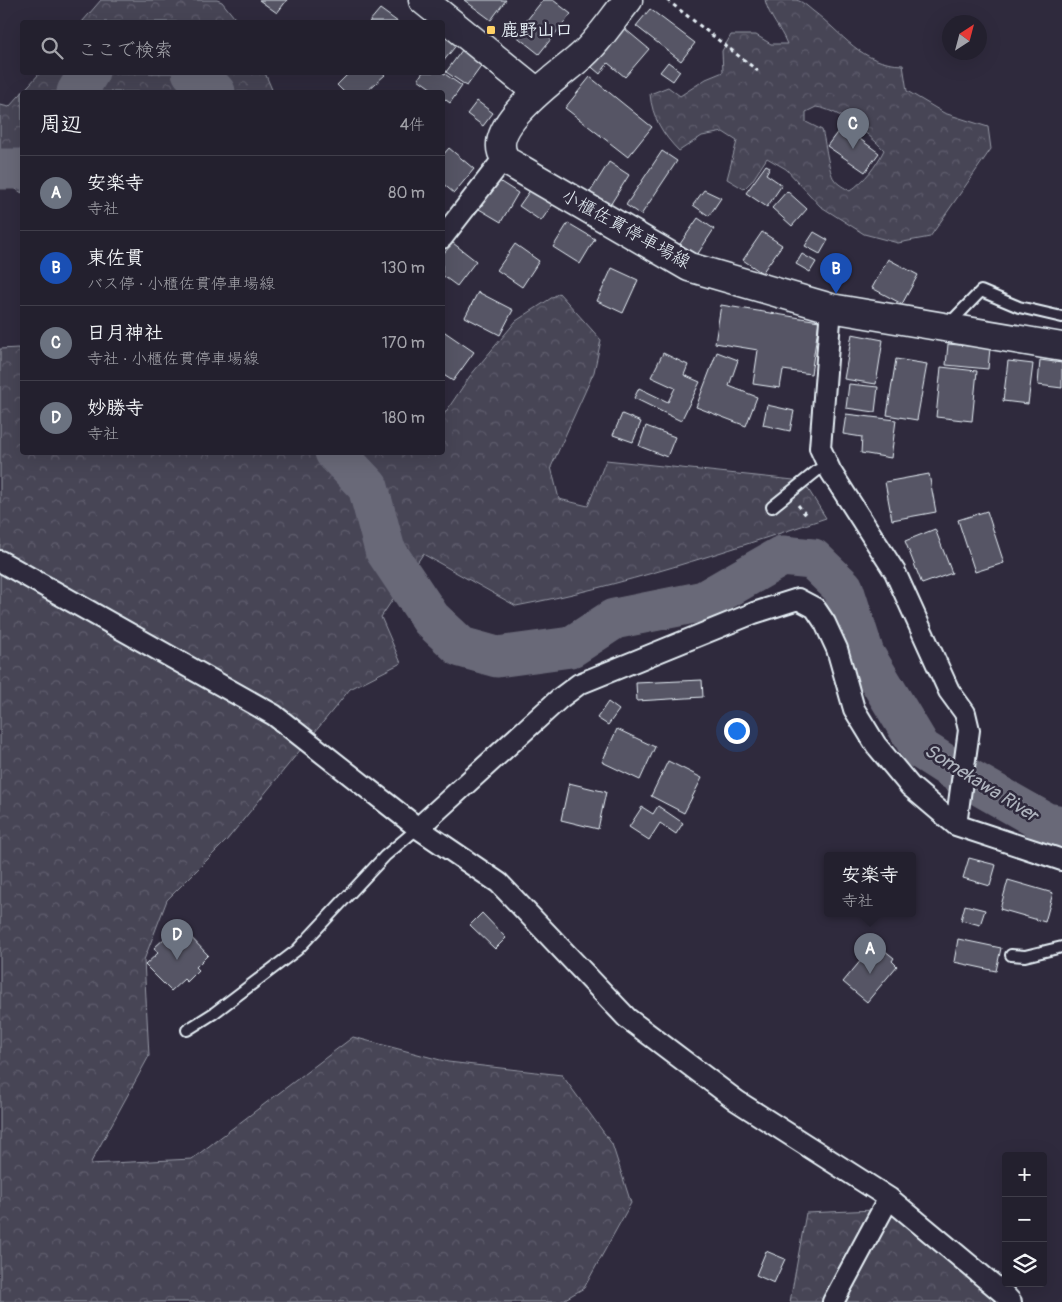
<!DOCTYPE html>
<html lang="ja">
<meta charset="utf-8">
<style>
:root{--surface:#23202e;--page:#2f2d3a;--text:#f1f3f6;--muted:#a3a3aa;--line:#403e4a;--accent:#bca0f2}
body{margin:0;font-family:Pangolin,"Klee One",sans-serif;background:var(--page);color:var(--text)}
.controls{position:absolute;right:15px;bottom:15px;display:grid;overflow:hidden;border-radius:5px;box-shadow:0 5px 20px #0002}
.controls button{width:45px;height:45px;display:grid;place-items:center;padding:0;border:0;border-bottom:1px solid var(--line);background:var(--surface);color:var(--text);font:25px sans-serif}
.compass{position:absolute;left:942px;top:15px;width:45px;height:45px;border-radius:50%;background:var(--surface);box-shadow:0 5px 20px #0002;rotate:36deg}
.you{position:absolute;left:736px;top:730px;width:18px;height:18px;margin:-12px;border:4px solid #fff;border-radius:50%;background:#1a73e8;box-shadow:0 0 0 8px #1a73e833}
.badge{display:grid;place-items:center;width:32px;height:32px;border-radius:50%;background:var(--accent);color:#fff;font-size:16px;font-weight:700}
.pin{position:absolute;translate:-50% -41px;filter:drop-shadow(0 1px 2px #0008)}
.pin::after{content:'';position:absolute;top:26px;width:18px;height:15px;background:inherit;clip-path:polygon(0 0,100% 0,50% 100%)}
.popup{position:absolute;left:824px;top:852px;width:92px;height:65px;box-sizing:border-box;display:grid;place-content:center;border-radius:5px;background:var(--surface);filter:drop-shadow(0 1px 4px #0005);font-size:16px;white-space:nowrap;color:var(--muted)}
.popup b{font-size:19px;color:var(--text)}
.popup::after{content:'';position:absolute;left:50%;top:100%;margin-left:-10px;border:10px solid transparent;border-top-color:var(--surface)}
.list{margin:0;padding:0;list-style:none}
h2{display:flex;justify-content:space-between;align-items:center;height:65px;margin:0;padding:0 20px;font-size:21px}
h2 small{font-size:16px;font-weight:400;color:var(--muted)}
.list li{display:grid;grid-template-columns:32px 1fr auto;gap:15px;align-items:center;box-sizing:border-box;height:75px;padding:0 20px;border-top:1px solid var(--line)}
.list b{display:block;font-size:19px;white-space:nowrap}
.list p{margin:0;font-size:16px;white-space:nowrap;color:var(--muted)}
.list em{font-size:16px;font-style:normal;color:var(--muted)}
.icon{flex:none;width:28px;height:28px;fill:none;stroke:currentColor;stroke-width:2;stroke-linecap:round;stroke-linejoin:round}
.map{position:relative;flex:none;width:1062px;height:1302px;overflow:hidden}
.search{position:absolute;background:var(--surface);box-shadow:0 5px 20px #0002;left:20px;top:20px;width:425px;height:55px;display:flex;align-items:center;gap:12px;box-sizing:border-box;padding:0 18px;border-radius:5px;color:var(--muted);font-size:19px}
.panel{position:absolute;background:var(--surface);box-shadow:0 5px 20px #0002;left:20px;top:90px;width:425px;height:365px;border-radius:5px}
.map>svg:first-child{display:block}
</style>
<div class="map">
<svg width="1062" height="1302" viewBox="0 0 1062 1302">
<defs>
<pattern id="forest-crowns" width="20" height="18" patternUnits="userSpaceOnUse" patternTransform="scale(1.25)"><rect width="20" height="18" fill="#464455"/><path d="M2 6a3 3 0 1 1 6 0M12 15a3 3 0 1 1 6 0" fill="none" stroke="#615f6e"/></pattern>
</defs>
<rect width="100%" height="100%" fill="#2f2a3d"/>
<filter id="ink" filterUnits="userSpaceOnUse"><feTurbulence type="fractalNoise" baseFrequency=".02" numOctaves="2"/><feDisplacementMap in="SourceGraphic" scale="10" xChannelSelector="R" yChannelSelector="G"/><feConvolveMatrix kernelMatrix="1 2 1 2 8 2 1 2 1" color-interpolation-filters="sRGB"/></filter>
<g filter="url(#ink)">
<path fill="url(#forest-crowns)" stroke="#979aa6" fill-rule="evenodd" d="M101 0H217L222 2 238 22H82Z
M765 0C775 0 787 0 796 0 802 1 808 7 813 11 844 34 860 64 903 65L907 91 944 113 988 127 991 149 930 237 898 243 864 234 820 206 786 169 767 158 752 181 744 189 727 179 737 141 723 132 702 136 679 151C663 135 652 117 650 94L668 87 680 96 706 79 723 72 722 51 731 35H756L771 44H787C780 27 770 19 765 0ZM816 107C839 110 868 133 884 150 875 168 866 179 850 191 845 188 837 184 834 179 829 173 825 140 822 130L806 122V112Z
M40 73H265L273 92H22V193L0 179V105L9 107Z
M559 293 601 340 594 372 551 467 559 499 588 506 606 460 803 481 826 518C723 552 622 586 516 606L423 554 381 617 401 663 350 689 226 841 167 900 144 960 149 1056 90 1164 192 1159 353 1037 448 1062 562 1075 612 1144 631 1203 584 1288 560 1302H0V349L18 348 22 351V452H442L443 416 470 376 516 321Z
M897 1209 1019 1302H790L806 1213Z"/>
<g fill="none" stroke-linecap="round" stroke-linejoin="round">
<path stroke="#696978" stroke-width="41" d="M192 72 215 92
M77 92 89 72
M0 169H22
M335 452 368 487 385 550 431 619 461 647 497 657 571 647 614 619 704 601 782 556 813 559 843 588 864 654 921 749 960 774 1046 823 1062 826"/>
</g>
<path fill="#575565" stroke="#e8f1f8" d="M259 0H287L277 13Z
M464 0H506L491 20Z
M543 0H553L571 14 539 54 515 35Z
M380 9 398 22H369Z
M650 9 695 43 681 61 636 26Z
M619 24 649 49 625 77 608 63 600 74 587 63Z
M448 36 458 43 442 63V44Z
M465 46 485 61 467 86 446 72Z
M668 62 680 71 673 81 660 72Z
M350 72H382L385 75 366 92H344L337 85Z
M423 72H442L462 86 450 103 442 97V92H436L418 79Z
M590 77 652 127 628 157 565 108Z
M477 101 493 113 483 126 467 114Z
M842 126 879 153 865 172 827 146Z
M449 148 474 169 454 193 442 183V156Z
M662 151 677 161 641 215 626 205Z
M609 162 629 175 607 210 587 197Z
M766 165 770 167 766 174 782 185 767 207 746 193Z
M496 179 518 193 501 222 479 209Z
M531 189 553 204 541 221 519 206Z
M704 190 721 198 709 216 693 205Z
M787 191 807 209 792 226 772 208Z
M698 218 714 229 697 255 680 244Z
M568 223 595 239 580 264 553 247Z
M762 232 782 245 762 273 743 260Z
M814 232 828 240 820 254 805 246Z
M453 243 476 261 457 286 442 275V255Z
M515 244 539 261 522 287 497 270Z
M802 254 816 262 810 272 796 264Z
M888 259 918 275 902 304 872 288Z
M612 268 638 280 623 313 597 301Z
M478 292 513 310 500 335 465 317Z
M721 305 819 321 811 374 783 370 780 388 753 384 758 350 715 343Z
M442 330 474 352 453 381 442 374Z
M852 334 883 340 876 384 844 379Z
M948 344 990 348 988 369 946 365Z
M717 352 738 360 729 386 757 397 746 426 696 407Z
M663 353 688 365 684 375 700 382 681 421 634 398 639 388 668 402 675 388 651 377Z
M896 359 927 364 917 420 887 415Z
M1040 360 1062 363V388L1038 385Z
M1008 361 1033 364 1028 404 1003 401Z
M941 367 977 371 972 421 936 417Z
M849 384 878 387 875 412 846 408Z
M767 405 794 411 790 431 763 425Z
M622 414 641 422 633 442 613 435Z
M846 414 896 420 891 458 861 453 862 437 843 434Z
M646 426 675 437 667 457 639 446Z
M929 474 936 512 892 520 885 482Z
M987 511 1004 563 975 572 958 520Z
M935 529 952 573 922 584 905 541Z
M702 680 703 697 637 701 636 683Z
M608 702 619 710 608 725 597 718Z
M617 729 655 747 640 780 602 762Z
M668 761 702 778 684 813 651 796Z
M569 783 606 792 598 829 561 820Z
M658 806 683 823 676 834 660 823 649 840 629 827 642 807 653 814Z
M969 858 996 865 990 886 963 878Z
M1008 880 1053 893 1045 922 1000 909Z
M965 905 985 910 980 925 961 920Z
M482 913 506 938 495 949 470 925Z
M182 928 208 955 196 967 199 970 187 982 184 979 171 991 145 965 158 953 154 948 166 937 170 940Z
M958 939 1001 948 996 971 954 962Z
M872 947 880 954 884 950 894 958 892 961 897 966 867 1002 843 982Z
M766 1251 785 1259 774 1283 756 1275Z"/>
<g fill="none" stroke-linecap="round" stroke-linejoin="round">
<defs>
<path id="lane" d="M948 325 981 291 1019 307 1062 317
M772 507 818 470 828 466
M1011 955 1025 956 1062 947
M187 1030 214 1013 297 950 385 856 418 828"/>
<path id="street" d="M442 238 504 158
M831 308 820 448 831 472 895 572 949 691 965 713 969 730 956 825
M0 561 274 715 418 828 499 883 627 1018 737 1101 889 1198 1003 1293 1011 1302
M418 828 559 699 579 684 754 613 798 599 815 608 825 623 837 649 854 709 876 745 910 786 956 825 1062 860
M833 1302 889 1198"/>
<path id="secondary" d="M423 0 537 92
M628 0C613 18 596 45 578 59 560 75 483 127 505 158 507 162 513 165 517 167L689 267 831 308 1062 347"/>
</defs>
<use href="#lane" stroke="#e8f1f8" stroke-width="14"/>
<use href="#street" stroke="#e8f1f8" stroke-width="24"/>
<use href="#secondary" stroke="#e8f1f8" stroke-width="31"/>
<path stroke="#e8f1f8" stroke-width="3" stroke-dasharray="4 4" stroke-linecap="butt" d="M667 0 758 71
M798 505 806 515"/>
<use href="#lane" stroke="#2f2a3d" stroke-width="10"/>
<use href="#street" stroke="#2f2a3d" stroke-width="20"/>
<use href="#secondary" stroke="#2f2a3d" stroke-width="28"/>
</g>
</g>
<rect fill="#ffd166" stroke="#2f2a3d" stroke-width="2" x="486" y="25" width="10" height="10" rx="2.5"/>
<g text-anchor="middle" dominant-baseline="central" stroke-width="5" stroke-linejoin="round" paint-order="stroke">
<g font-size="18" font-weight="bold" fill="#e8f1f8" stroke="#2f2a3d" text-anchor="start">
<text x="501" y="30">鹿野山口</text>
</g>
<g font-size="18" fill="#e8f1f8" stroke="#2f2a3d">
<text transform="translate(626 229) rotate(29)">小櫃佐貫停車場線</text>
</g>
<g font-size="19" font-style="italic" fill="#afb4be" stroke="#2f2a3d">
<text transform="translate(981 783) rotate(32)">Somekawa River</text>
</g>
</g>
</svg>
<div class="controls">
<button>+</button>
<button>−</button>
<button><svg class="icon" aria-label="layers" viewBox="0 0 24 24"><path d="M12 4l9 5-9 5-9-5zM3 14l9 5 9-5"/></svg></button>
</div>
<svg class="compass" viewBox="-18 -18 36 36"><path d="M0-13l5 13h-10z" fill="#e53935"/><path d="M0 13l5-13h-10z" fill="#a3a3aa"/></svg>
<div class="you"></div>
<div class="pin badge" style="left:870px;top:974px;background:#6b7280">A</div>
<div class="popup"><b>安楽寺</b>寺社</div>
<div class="pin badge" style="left:836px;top:294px;background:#1a4fb4">B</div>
<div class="pin badge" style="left:853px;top:149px;background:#6b7280">C</div>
<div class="pin badge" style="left:177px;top:960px;background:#6b7280">D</div>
<div class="search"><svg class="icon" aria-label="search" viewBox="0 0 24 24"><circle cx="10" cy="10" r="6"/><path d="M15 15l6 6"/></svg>ここで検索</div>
<section class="panel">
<h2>周辺<small>4件</small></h2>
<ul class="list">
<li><span class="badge" style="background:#6b7280">A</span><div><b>安楽寺</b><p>寺社</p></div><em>80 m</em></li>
<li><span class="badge" style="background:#1a4fb4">B</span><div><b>東佐貫</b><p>バス停 · 小櫃佐貫停車場線</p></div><em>130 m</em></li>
<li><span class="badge" style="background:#6b7280">C</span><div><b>日月神社</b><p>寺社 · 小櫃佐貫停車場線</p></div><em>170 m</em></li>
<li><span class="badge" style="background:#6b7280">D</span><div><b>妙勝寺</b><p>寺社</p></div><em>180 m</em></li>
</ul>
</section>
</div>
